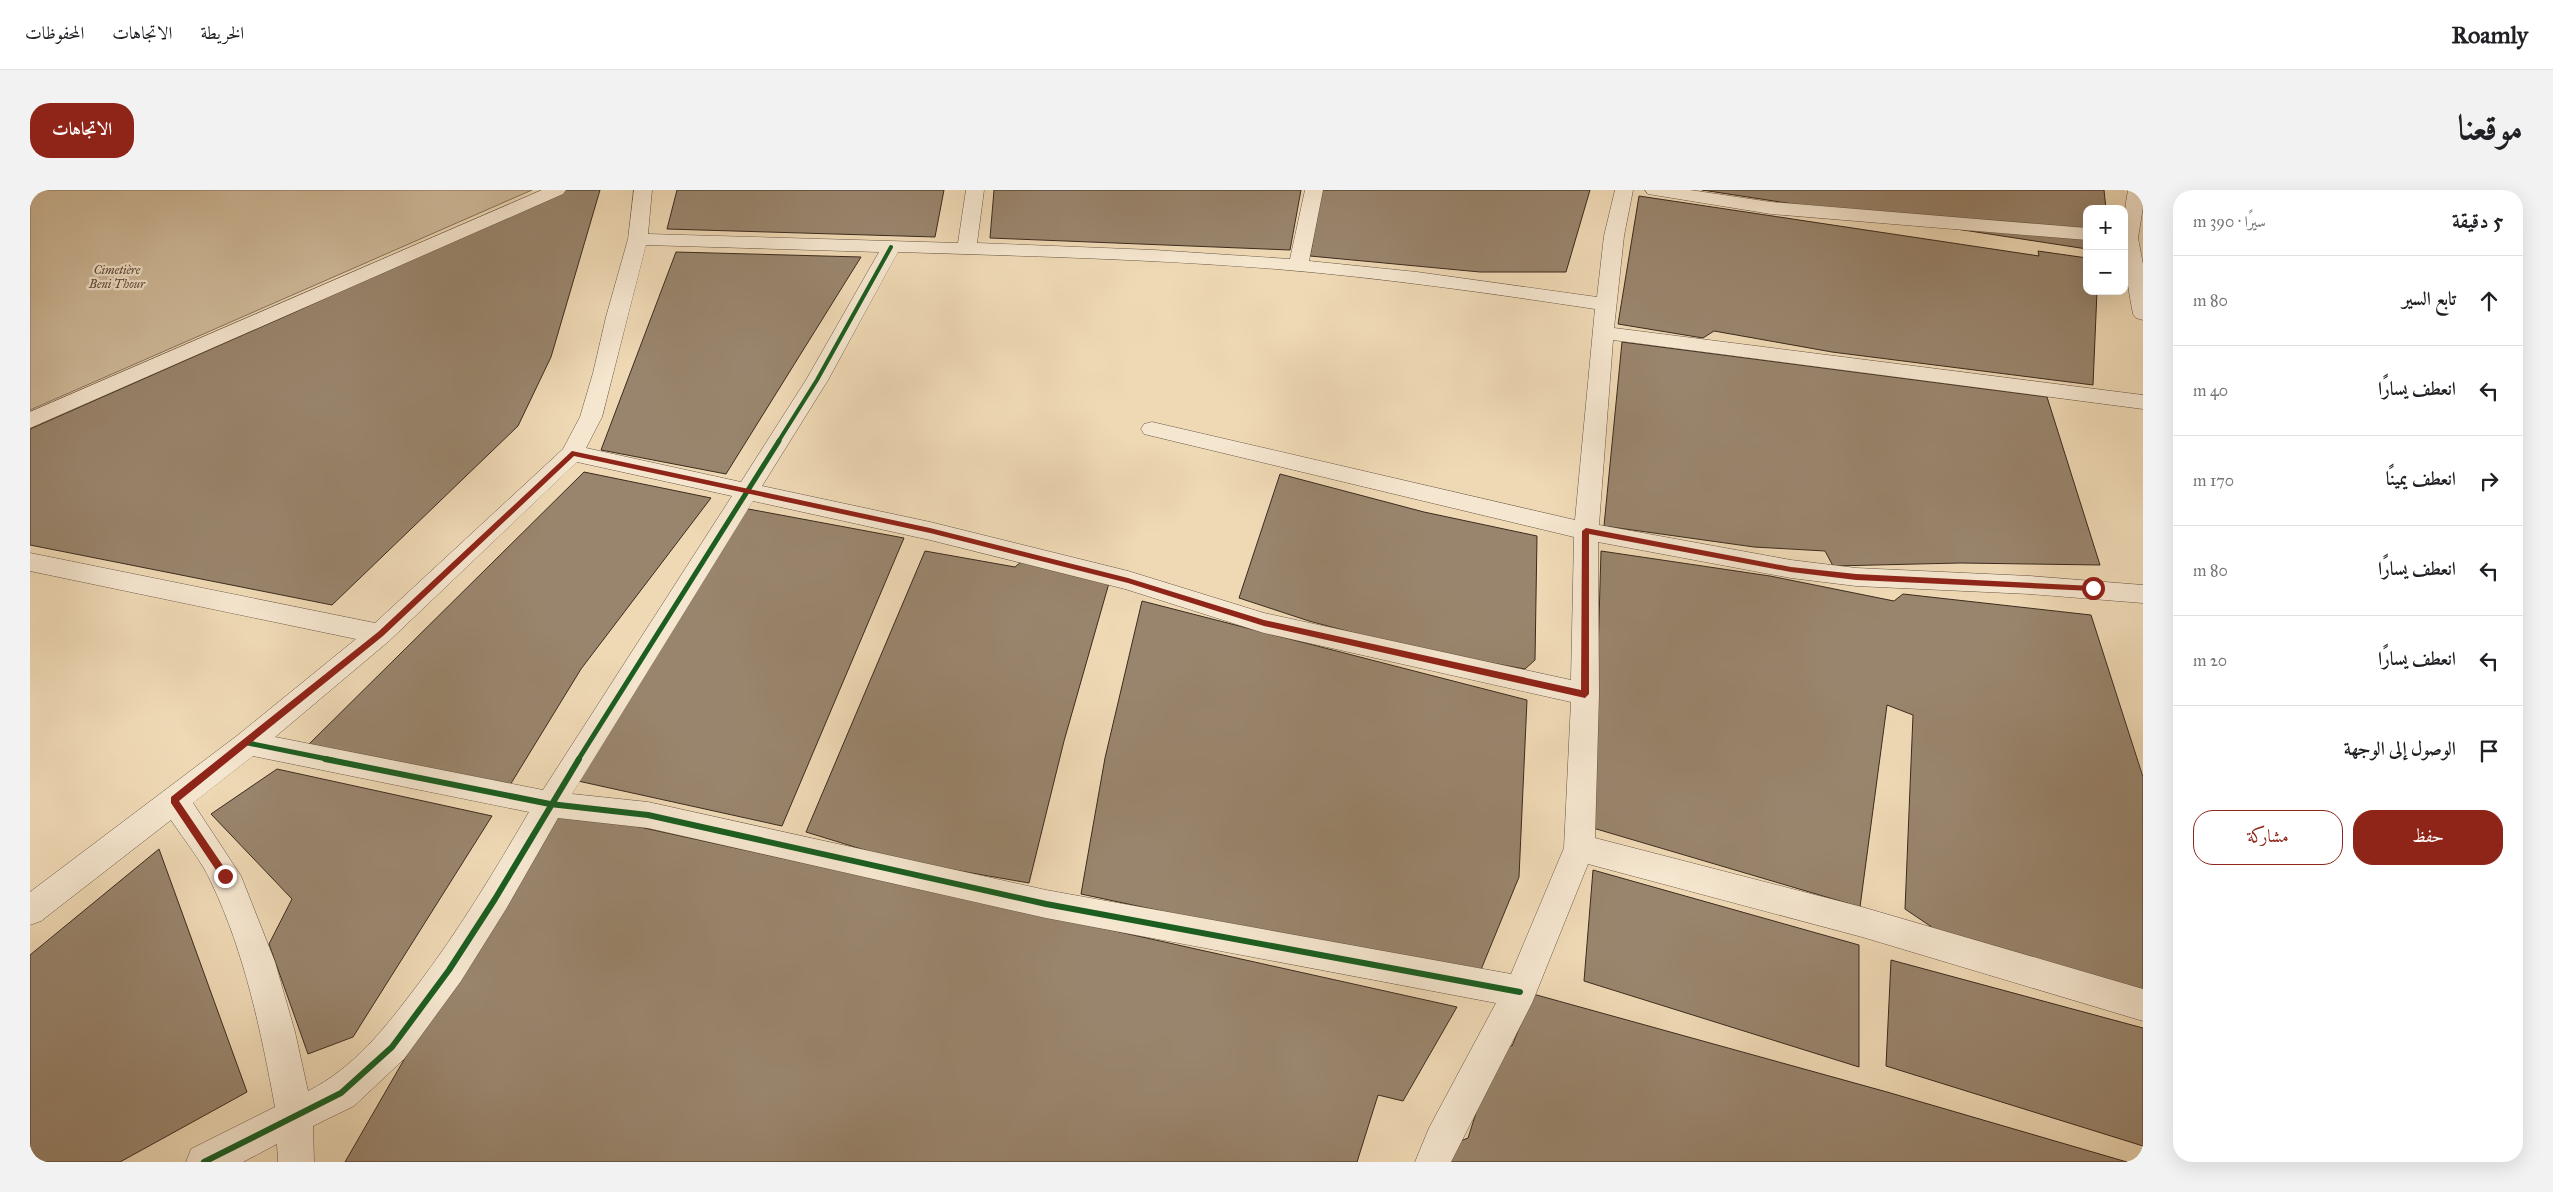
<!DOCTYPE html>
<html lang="ar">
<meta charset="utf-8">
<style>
:root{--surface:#fff;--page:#f2f2f2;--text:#202124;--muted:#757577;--line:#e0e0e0;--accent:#8f2418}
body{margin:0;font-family:"IM FELL Great Primer",Amiri,serif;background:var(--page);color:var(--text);direction:rtl}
.controls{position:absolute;right:15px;top:15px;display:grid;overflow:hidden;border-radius:10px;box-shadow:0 5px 20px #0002}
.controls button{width:45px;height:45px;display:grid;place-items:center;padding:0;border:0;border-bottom:1px solid var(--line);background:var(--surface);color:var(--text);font:25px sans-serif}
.stop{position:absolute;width:15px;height:15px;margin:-11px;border:4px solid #8f2418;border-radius:50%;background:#fff}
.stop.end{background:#8f2418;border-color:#fff;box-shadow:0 1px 5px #0008}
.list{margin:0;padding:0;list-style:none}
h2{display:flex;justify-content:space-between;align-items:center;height:65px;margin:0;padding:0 20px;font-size:21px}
h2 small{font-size:16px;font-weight:400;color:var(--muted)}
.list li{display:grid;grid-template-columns:32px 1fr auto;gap:15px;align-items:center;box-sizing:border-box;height:90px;padding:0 20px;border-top:1px solid var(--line)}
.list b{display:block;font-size:19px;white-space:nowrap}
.list em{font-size:16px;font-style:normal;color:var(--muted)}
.actions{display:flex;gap:10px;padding:15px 20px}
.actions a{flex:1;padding:11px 0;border:1px solid var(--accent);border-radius:20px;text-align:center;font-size:18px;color:var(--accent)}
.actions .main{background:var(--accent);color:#fff}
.icon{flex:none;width:28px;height:28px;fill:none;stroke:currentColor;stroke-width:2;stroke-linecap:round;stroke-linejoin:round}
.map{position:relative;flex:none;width:2113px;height:972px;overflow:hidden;direction:ltr;border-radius:20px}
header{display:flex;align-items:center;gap:30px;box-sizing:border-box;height:70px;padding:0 25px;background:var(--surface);border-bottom:1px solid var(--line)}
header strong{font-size:24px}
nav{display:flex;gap:28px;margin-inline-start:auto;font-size:18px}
.intro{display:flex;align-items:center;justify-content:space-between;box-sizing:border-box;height:120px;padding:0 30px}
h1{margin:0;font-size:35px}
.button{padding:12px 22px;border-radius:20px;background:var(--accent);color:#fff;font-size:18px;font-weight:700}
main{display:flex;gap:30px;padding:0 30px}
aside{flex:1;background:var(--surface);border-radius:20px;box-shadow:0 5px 20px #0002}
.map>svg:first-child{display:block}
</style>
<header>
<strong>Roamly</strong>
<nav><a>الخريطة</a><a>الاتجاهات</a><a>المحفوظات</a></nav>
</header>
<div class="intro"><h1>موقعنا</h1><a class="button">الاتجاهات</a></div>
<main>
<aside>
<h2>5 دقيقة<small>سيرًا · 390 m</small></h2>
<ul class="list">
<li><svg class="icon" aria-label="ahead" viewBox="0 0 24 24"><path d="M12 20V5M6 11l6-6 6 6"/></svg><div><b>تابع السير</b></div><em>80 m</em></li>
<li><svg class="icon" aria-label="left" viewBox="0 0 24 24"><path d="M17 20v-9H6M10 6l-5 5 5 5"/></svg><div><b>انعطف يسارًا</b></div><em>40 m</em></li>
<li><svg class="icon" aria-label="right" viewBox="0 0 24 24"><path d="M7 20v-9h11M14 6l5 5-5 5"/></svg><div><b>انعطف يمينًا</b></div><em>170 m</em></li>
<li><svg class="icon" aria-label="left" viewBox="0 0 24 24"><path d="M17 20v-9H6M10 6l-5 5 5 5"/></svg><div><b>انعطف يسارًا</b></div><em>80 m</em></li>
<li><svg class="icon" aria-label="left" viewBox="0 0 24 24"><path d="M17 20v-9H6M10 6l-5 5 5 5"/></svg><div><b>انعطف يسارًا</b></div><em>20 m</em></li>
<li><svg class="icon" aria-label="arrive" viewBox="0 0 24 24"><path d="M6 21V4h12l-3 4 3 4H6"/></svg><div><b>الوصول إلى الوجهة</b></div></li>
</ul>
<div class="actions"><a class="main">حفظ</a><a>مشاركة</a></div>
</aside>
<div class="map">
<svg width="2113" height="972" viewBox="0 0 2113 972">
<rect width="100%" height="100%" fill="#efd9b5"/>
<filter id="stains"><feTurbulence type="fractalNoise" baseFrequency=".004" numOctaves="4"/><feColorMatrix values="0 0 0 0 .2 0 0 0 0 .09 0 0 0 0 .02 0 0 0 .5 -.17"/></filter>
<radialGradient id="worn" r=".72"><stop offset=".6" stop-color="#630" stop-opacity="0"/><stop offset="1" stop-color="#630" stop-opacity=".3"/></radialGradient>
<path fill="#d0bb9b" stroke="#86735c" d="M0 0H502L0 220Z"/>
<path fill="#99856d" stroke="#3b2b1e" d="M531 0H570L521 167 488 236 302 415 0 355V239L265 122Z
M647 0H914L905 47 637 39Z
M964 0H1271L1260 60 960 48Z
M1292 0H1560L1536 82H1450L1280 66Z
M1672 0H2074L2076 19H2057V59Z
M1609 6 2009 66 2008 61 2057 68V101H2067L2063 195 1802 162 1684 141 1673 148 1588 134Z
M646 62 831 67 696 284 571 260Z
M1592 152 2017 207 2070 375 1930 373 1803 376 1795 361 1724 357 1574 336Z
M554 282 681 308 551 479 477 600 275 558Z
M1250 284 1394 322 1507 346 1505 470 1495 479 1384 459 1279 431 1209 408Z
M713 318 874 348 752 636 548 591Z
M895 361 985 377 991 372 1079 393 1034 551 999 693 867 670 776 642Z
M1571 361 1740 386 1864 411 1873 404 2061 425 2113 587V804L1915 746 1875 719 1883 525 1857 515 1830 717 1563 638Z
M1112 411 1497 510 1489 687 1450 782 1192 734 1051 704 1075 568Z
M247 579 462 626 323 847 278 864 239 754 262 709 181 624Z
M527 619 1040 731 1427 817 1373 911 1348 905 1327 972H315L417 795Z
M129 659 217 902 90 972H0V765Z
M1563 680 1829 755V877L1554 791Z
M1861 770 2113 838V956L1856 876Z
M1503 804 1857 902 2097 972H1417L1418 956 1438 948 1469 851 1482 856Z"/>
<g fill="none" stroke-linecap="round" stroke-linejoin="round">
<defs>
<path id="minor" d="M512 0H536L533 4 0 238V222Z
M604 0H622L618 44 928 53 936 0H954L947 53 1124 60 1260 69 1275 0H1293L1279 71 1387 82 1567 107 1574 46 1585 0H1603L1594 46 1584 138 2113 205V219L1583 150 1569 335 1761 370 1826 378 2000 386 2113 395V413L2000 404 1826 396 1761 388 1568 352 1569 504 1565 648 1832 717 2113 799V831L1832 747 1558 674 1502 813 1421 972H1385L1399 938 1466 813 1016 728 618 638 528 628 476 719 431 791 374 869 324 916 283 936 284 972H248L247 954 213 972H156L161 959 245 917C231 841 215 764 182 694 172 671 154 650 141 630L11 731 0 735V702L208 545 326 449 0 381V363L345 433 533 259 550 227 563 183 576 127 598 49ZM616 55 849 62 776 190 711 292 556 258 572 227ZM868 62C994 66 1120 69 1246 79 1353 88 1459 103 1565 119L1545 330 1122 232 1114 234 1111 239 1114 244 1122 246 1544 347 1541 490 1234 423 1098 381 900 332 732 296 798 190ZM547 272 702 306 513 600 245 547 359 451ZM723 311 900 350 1095 399 1234 443 1541 512 1534 658 1481 784 1016 700 618 612 542 604ZM223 566 499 622C464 682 428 742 386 797 355 838 324 878 278 901L265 842 245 772 211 686 163 613Z
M1615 0H1660L1741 12 2057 38V50L1741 24 1624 5 1618 4Z
M2098 0H2113V17L2108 48 2113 74V130L2106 128 2103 124C2095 83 2090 42 2098 0Z"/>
</defs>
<use href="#minor" stroke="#685644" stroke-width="1"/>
<use href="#minor" fill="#f5e6cf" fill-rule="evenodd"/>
<defs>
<path id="cycleway-far2" d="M748 252 787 190 861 57"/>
<path id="cycleway-far1" d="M218 553 302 570
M548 570 749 251"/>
<path id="cycleway" d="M295 569 520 614 618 625 1016 714 1490 802
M174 972 311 903 362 857 419 780 465 709 549 569"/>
</defs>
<use href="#cycleway-far2" stroke="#f5e6cf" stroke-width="6"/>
<use href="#cycleway-far1" stroke="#f5e6cf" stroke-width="8"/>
<use href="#cycleway" stroke="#f5e6cf" stroke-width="9"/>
<use href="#cycleway-far2" stroke="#1b5e20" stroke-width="4"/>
<use href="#cycleway-far1" stroke="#1b5e20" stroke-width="5"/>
<use href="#cycleway" stroke="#1b5e20" stroke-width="6"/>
</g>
<path fill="#8f2418" d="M542 261 900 338 1098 388 1234 430 1551 500 1552 341 1556 338 1761 377 1826 384 2063 396 2067 398 2063 401 1826 390 1761 382 1559 344V504L1555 508 1234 436 1098 393 900 343 544 266 353 446 149 611 198 683V689H192L141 613V607L348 442Z"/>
<g text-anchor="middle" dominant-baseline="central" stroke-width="4.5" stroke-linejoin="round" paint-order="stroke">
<g font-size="12" font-style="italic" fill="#594837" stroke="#f5e6cf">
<text x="87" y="80">Cimetière<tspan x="87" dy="14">Beni Thour</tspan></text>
</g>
</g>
<rect width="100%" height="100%" filter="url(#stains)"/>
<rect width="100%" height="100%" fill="url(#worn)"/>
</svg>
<div class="controls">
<button>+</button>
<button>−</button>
</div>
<div class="stop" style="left:2063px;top:398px"></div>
<div class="stop end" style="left:195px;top:686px"></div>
</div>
</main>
